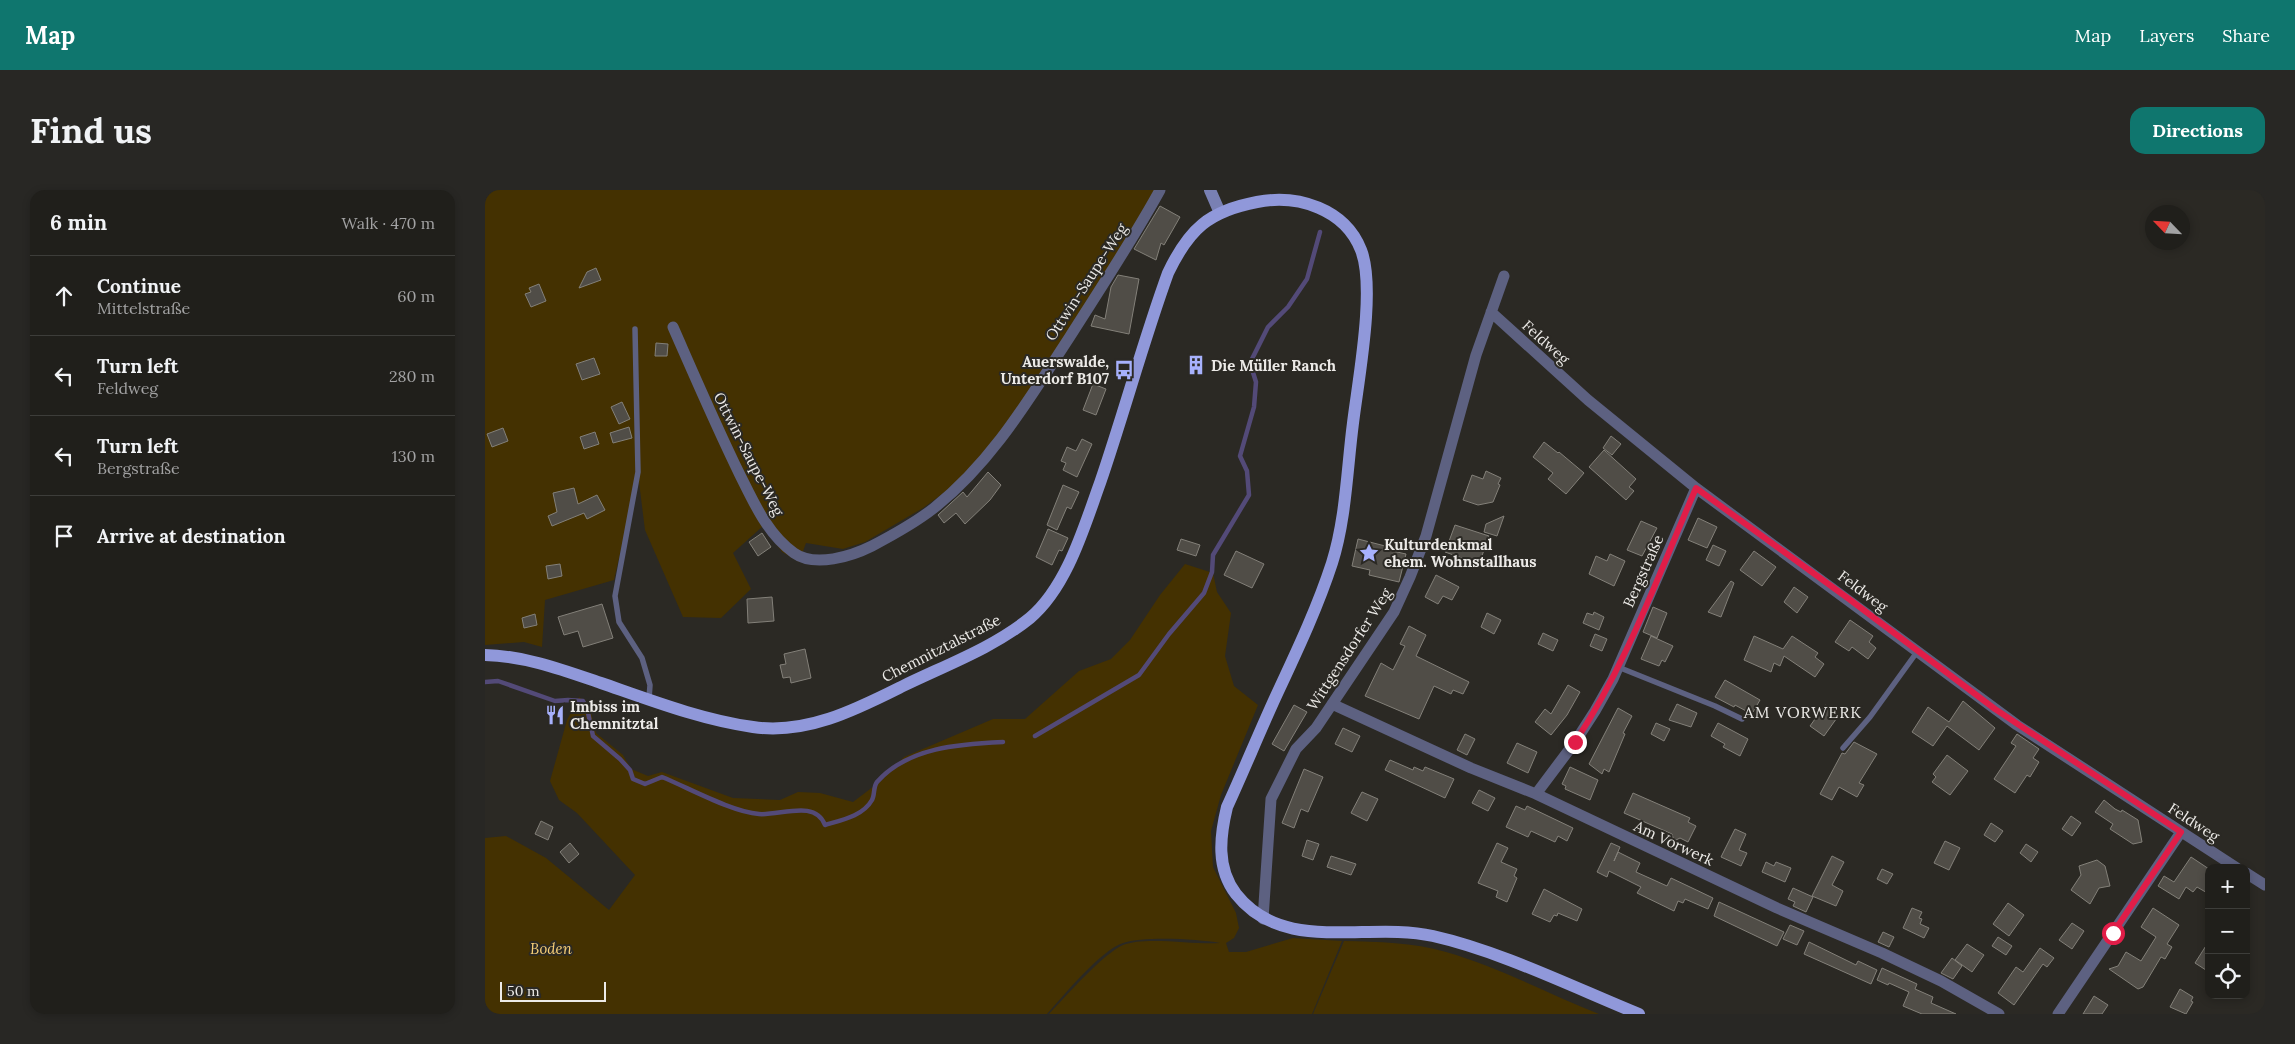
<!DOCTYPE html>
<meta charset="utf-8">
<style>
:root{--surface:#201f1b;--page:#282724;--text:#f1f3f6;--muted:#a2a2a3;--line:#3d3d3a;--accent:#0f766e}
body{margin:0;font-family:Lora,serif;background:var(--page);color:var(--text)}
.controls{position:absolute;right:15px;bottom:15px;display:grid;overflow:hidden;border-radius:10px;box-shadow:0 2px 8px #0003}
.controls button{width:45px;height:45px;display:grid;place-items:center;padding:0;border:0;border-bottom:1px solid var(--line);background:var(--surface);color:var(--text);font:25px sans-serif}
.compass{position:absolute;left:1660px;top:15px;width:45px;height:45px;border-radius:50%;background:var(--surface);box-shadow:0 2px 8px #0003;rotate:295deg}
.scale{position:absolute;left:15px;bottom:12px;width:106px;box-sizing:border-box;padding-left:5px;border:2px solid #eceae7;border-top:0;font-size:14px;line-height:18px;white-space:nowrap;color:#eceae7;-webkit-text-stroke:4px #2b2924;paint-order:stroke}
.stop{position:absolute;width:15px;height:15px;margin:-11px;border:4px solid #e11d48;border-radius:50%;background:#fff}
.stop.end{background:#e11d48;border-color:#fff;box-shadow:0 1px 5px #0008}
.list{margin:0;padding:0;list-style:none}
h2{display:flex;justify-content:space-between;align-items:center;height:65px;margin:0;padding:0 20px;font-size:21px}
h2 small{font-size:16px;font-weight:400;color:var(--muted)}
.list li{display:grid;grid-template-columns:32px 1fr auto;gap:15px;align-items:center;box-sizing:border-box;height:80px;padding:0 20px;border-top:1px solid var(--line)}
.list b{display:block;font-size:19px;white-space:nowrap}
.list p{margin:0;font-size:16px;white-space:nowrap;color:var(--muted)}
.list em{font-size:16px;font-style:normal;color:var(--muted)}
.icon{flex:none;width:28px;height:28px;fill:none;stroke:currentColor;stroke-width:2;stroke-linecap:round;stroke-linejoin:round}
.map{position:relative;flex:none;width:1780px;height:824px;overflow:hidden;border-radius:15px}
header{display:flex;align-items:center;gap:30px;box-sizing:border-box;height:70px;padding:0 25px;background:var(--accent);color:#fff}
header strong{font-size:24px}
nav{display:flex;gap:28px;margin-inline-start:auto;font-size:18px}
.intro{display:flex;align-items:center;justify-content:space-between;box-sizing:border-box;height:120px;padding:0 30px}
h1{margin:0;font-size:35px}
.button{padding:12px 22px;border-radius:15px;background:var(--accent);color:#fff;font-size:18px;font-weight:700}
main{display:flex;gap:30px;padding:0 30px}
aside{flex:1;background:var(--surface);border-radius:15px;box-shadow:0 2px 8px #0003}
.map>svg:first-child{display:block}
</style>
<header>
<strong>Map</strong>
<nav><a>Map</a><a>Layers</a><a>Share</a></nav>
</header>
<div class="intro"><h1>Find us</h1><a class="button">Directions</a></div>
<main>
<aside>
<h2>6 min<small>Walk · 470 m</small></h2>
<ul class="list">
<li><svg class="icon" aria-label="ahead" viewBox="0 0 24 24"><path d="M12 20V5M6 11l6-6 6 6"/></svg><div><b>Continue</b><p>Mittelstraße</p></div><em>60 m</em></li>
<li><svg class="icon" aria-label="left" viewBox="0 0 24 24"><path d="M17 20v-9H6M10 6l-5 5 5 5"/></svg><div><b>Turn left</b><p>Feldweg</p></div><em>280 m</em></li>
<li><svg class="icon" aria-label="left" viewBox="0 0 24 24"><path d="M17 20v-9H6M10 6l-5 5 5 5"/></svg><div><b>Turn left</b><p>Bergstraße</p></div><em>130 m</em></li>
<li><svg class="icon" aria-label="arrive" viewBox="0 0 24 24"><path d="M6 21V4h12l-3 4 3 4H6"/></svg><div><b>Arrive at destination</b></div></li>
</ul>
</aside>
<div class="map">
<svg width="1780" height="824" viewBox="0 0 1780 824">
<rect width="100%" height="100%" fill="#2b2924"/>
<path fill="#443101" d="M0 0H672L594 127 517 242 472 293 438 318 380 352 358 359 321 353 314 372 297 362 278 336 248 363 266 399 236 428 198 427 160 340 153 284 129 390 60 410 57 457 39 452 0 455Z
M700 374 728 383 732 402 746 423 740 466 749 496 773 515 736 605 726 641 728 677 751 723 754 738 749 748 741 753 744 762H761L808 748 857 751 827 824H564C581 806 618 764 638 755 660 746 710 755 735 753 713 749 659 746 638 753 616 760 579 805 562 824H0V648L21 646 61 668 124 720 150 685 92 623 74 610 65 591 82 530 94 507 104 514 111 543 138 565 146 579 163 586 177 582 248 608 295 610 313 602 335 603 368 612 397 590 419 567 508 529H540L594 481 626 469 645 450 675 405Z
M859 751C893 752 928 752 961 762 1014 777 1063 804 1114 824H828Z"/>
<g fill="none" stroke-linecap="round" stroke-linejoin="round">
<path stroke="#534a78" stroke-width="4.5" d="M0 492 13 491 70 511 83 510 98 511 102 518 108 546 135 569 145 580 148 589 160 594 177 587C204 598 247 622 274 624 295 626 330 609 340 635 357 630 378 626 387 610 390 605 388 597 392 592 423 557 475 554 518 552
M550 546 654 485 684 444 719 403 727 382 728 365 764 305 762 281 755 266 769 217 771 192 765 173 783 137 803 117 822 89 835 42"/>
</g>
<path fill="#504d47" stroke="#838079" d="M675 16 695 27 679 55 676 53 671 70 649 59Z
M111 78 116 90 94 98 102 82Z
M633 85 654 89 644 144 606 136 610 125 620 129 626 97Z
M54 94 61 111 46 117 40 104 46 102 44 98Z
M171 153 183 154 182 166H170Z
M109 168 115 184 97 190 91 174Z
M608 194 621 199 611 225 598 220Z
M137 212 145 229 134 234 126 217Z
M144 237 147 248 128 253 125 243Z
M18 238 23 251 7 257 2 244Z
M110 242 114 254 99 259 95 247Z
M1126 246 1136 254 1127 265 1118 258Z
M597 249 607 254 592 287 578 280 581 273 576 271 582 257 591 261Z
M1059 252 1073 263 1074 262 1099 283 1081 304 1063 289 1068 283 1048 267Z
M1119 260 1151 289 1144 297 1149 301 1141 310 1104 277Z
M1001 281 1016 288 1013 294 1015 295 1008 312 993 315 978 310 987 285 998 289Z
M503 282 516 295 505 310 480 334 471 323 459 333 453 325 478 302 482 307Z
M578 295 594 302 586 319 582 317 572 340 562 335Z
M89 298 93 314 112 305 120 320 102 329 99 323 67 336 63 326 72 322 68 303Z
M1019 326 1012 346 999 342 1001 334Z
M1213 328 1232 337 1222 358 1203 350Z
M1156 331 1172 338 1157 366 1142 360Z
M970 335 1004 346 994 374 960 362Z
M563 339 583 348 577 361 574 360 567 375 551 367Z
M277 343 286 357 273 366 264 352Z
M696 349 715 355 711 366 692 360Z
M873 349 904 357 903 360 921 364 914 392 884 385 885 380 867 376Z
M1228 355 1241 361 1234 376 1221 370Z
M751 361 779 374 767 398 739 385Z
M1269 361 1291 377 1277 396 1255 380Z
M1125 364 1140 371 1129 396 1104 384 1111 366 1122 371Z
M75 374 77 386 63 389 61 376Z
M951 385 974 397 967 410 958 406 953 414 940 407Z
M1246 391 1249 393 1236 427 1223 422Z
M1309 397 1323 407 1312 423 1299 412Z
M287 407 289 431 263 433 262 409Z
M117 414 128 448 98 457 93 441 79 445 73 427Z
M1168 417 1182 423 1172 448 1158 442Z
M1109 422 1119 427 1114 440 1098 433 1102 423 1108 425Z
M1002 423 1016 430 1009 444 996 437Z
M50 424 52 435 39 438 37 428Z
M1365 430 1388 446 1384 452 1391 458 1383 469 1367 457 1364 461 1350 452Z
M924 436 941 445 931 466 984 492 978 504 968 500 966 504 949 496 934 529 880 506 896 473 908 480 920 456 915 454Z
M1058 443 1073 450 1068 461 1053 454Z
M1110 444 1122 449 1117 461 1105 456Z
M1166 446 1188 456 1180 472 1177 470 1174 476 1156 469Z
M1269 446 1298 459 1307 446 1333 463 1330 467 1339 474 1330 487 1299 466 1295 476 1289 473 1286 482 1259 470Z
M320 459 326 488 306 493 305 487 298 488 295 475 301 474 299 464Z
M1240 490 1275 510 1268 522 1265 519 1263 522 1250 515 1249 517 1230 507Z
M1083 495 1095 502 1082 525 1066 545 1050 532 1060 519 1066 524Z
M1478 511 1510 538 1494 560 1462 536 1448 556 1427 542 1443 517 1464 532Z
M1192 514 1212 523 1206 537 1184 530Z
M809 515 822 522 799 561 787 554Z
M1340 515 1354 525 1339 546 1325 536Z
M1133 518 1147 526 1138 543 1140 544 1124 582 1119 579 1117 584 1104 574Z
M1171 533 1185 539 1179 551 1166 544Z
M1233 533 1263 549 1255 566 1238 557 1240 554 1226 546Z
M858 538 875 546 867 562 850 554Z
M980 544 990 549 982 565 972 560Z
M1532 544 1554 559 1548 568 1554 572 1545 587 1542 585 1530 603 1509 589 1531 556 1526 553Z
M1369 552 1392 564 1374 593 1379 595 1372 607 1354 597 1347 610 1335 604 1357 563 1360 564Z
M1032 553 1052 562 1043 583 1022 573Z
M1462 565 1483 581 1465 605 1447 592 1451 587 1448 584Z
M905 570 928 580 929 577 938 581 940 577 969 589 960 608 900 580Z
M1085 577 1113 590 1105 610 1080 599 1081 596 1077 594Z
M819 579 838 587 823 622 816 619 809 638 797 633Z
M994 600 1010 608 1003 621 987 613Z
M877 602 893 609 882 631 866 623Z
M1148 603 1205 628 1203 632 1211 636 1203 652 1195 648 1189 651 1187 644 1139 623Z
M1619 610 1630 619 1636 622 1637 620 1653 630 1657 652 1648 654 1625 639 1628 634 1610 622Z
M1031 616 1040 620 1042 616 1088 638 1082 651 1073 646 1070 652 1046 641 1043 647 1021 637Z
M1586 626 1596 633 1587 646 1577 639Z
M56 631 68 637 63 650 50 644Z
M1506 633 1518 641 1510 652 1499 645Z
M1250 639 1261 644 1254 660 1262 663 1256 676 1236 667Z
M822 650 834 654 828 670 817 666Z
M1460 651 1475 658 1464 680 1449 673Z
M85 653 94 664 84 673 75 662Z
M1012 653 1023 658 1016 672 1032 679 1029 686 1032 688 1022 712 1011 707 1013 701 993 693Z
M1126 653 1135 657 1129 671 1133 662 1155 673 1151 682 1182 696 1186 688 1205 697 1228 708 1223 719 1200 709 1198 713 1193 711 1189 721 1152 703 1156 697 1124 681 1122 687 1112 682Z
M1541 654 1553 662 1546 672 1535 663Z
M846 666 871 674 866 685 842 677Z
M1347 666 1359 672 1347 695 1358 701 1351 716 1327 706Z
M1706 667 1724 679V704L1712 697 1708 702 1701 697 1694 709 1673 696 1679 686 1689 692Z
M1612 670 1620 676 1625 696 1614 698 1605 714 1586 700 1596 685 1594 676Z
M1281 672 1289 676 1291 672 1306 678 1300 692 1277 682Z
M1397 679 1408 684 1402 694 1392 689Z
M1308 698 1328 707 1321 722 1308 716 1310 712 1303 709Z
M1059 699 1097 719 1092 731 1073 723 1072 726 1069 725 1065 732 1047 724Z
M1234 712 1299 742 1292 756 1229 726Z
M1523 713 1539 725 1524 746 1508 734Z
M1427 718 1437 722 1434 728 1437 729 1435 734 1444 738 1439 748 1418 738Z
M1668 718 1694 735 1682 754 1687 757 1680 769 1676 767 1658 797 1653 799 1624 779 1633 776 1641 762 1656 771 1671 747 1656 737Z
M1587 733 1599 741 1587 759 1574 750Z
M1305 735 1319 741 1312 755 1298 749Z
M1398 742 1409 747 1404 757 1393 752Z
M1513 747 1527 756 1521 765 1507 756Z
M1724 751V782L1710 773Z
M1324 752 1371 775 1373 771 1392 780 1386 794 1319 764Z
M1482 754 1499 765 1487 782 1470 770Z
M1555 758 1569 768 1562 777 1558 774 1529 815 1513 803 1531 777 1538 782Z
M1467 768 1477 776 1468 789 1456 783Z
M1397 778 1432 794 1430 799 1448 807 1446 813 1471 824H1437L1418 816 1424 802 1404 793 1403 795 1392 790Z
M1695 799 1708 807 1706 811 1708 812 1701 824 1685 817Z
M1609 806 1623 815 1617 824H1598Z"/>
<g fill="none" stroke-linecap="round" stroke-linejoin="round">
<path stroke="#5d6181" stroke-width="5.5" d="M150 139 153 282 130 406 134 432 157 468 165 495 164 509
M1133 477 1230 516 1257 529
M1358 558 1385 527 1432 462"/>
<path stroke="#5d6181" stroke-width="11" d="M1006 122 1103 210 1211 298 1532 535 1752 678
M188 137C210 187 231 236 255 285 269 313 283 345 309 363 330 378 367 366 387 356 408 345 430 333 449 318 507 272 544 209 584 148 615 99 647 51 675 0
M847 514 986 578 1051 604 1292 718 1397 763 1456 791 1514 824
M1051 604 1090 552 1110 521 1128 489 1211 298
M1761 683 1780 695
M778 729 786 609 811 559 831 538 909 422 925 387 941 346 991 165 1019 86
M1573 824 1696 642"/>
<path stroke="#7980b3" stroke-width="12" d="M725 0 735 23"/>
<path stroke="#9098da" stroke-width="12" d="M0 465C41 466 78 480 116 493 165 510 217 530 268 537 322 545 372 519 418 496 461 475 508 458 545 428 582 397 599 337 615 293 639 223 658 152 683 83 704 39 724 21 772 12 813 4 860 19 876 60 891 98 873 191 868 233 862 279 861 329 847 373 832 419 811 463 791 506 774 543 759 580 742 617 735 646 731 678 751 704 799 765 882 731 948 746 1015 761 1090 798 1154 824"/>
</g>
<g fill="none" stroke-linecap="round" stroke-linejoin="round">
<path stroke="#e11d48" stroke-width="6" d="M1090 552C1142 474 1174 383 1211 298L1364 409 1510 519 1696 642 1628 743"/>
</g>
<defs>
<symbol id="building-bare" viewBox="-9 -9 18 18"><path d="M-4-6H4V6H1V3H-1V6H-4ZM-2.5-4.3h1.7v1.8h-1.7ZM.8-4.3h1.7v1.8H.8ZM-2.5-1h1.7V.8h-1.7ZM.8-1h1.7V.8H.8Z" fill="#a7b1fc" stroke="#2b2924" stroke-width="2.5" paint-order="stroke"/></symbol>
<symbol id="bus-bare" viewBox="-9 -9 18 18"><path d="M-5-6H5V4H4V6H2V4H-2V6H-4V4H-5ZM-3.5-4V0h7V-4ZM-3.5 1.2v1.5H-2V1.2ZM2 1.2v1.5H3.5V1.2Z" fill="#a7b1fc" stroke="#2b2924" stroke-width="2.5" paint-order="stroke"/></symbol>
<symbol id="sight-bare" viewBox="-9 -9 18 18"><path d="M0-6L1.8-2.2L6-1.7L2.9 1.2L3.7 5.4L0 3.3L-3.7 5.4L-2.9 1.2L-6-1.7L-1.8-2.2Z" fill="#a7b1fc" stroke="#2b2924" stroke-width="2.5" paint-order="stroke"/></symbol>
<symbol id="restaurant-bare" viewBox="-9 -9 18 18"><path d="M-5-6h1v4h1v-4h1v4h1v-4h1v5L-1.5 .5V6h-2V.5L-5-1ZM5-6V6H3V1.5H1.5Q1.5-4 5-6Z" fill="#a7b1fc" stroke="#2b2924" stroke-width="2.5" paint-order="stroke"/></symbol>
</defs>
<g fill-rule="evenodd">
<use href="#building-bare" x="697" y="161" width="28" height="28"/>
<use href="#bus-bare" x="625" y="166" width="28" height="28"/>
<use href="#sight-bare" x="870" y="349" width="28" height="28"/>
<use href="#restaurant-bare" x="56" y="511" width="28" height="28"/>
</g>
<g text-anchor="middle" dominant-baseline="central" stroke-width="4" stroke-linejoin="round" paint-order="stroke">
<g font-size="15" fill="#eceae7" stroke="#2b2924">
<text transform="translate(601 92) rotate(-57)">Ottwin-Saupe-Weg</text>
<text transform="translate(1061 152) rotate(42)">Feldweg</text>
<text transform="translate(264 264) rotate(63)">Ottwin-Saupe-Weg</text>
<text transform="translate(1158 381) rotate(-66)">Bergstraße</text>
<text transform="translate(1378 401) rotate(37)">Feldweg</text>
<text transform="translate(456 458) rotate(-27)">Chemnitztalstraße</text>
<text transform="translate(864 459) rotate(-57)">Wittgensdorfer Weg</text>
<text transform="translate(1709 632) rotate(33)">Feldweg</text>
<text transform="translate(1189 653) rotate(25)">Am Vorwerk</text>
</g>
<g font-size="15" font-weight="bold" fill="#eceae7" stroke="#2b2924" text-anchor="start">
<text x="624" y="171" text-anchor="end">Auerswalde,<tspan x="624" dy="17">Unterdorf B107</tspan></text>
<text x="726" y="175">Die Müller Ranch</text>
<text x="899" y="354">Kulturdenkmal<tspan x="899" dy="17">ehem. Wohnstallhaus</tspan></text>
<text x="85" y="516">Imbiss im<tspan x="85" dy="17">Chemnitztal</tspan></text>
</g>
<g font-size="15" font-style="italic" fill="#f7cf78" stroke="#2b2924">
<text x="66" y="758">Boden</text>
</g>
<g font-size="16" letter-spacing="1" fill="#eceae7" stroke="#2b2924">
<text x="1318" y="522">AM VORWERK</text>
</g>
</g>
</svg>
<div class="controls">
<button>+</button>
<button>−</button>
<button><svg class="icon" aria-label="locate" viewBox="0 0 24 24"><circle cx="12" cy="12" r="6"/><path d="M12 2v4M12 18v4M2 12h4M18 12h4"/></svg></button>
</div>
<svg class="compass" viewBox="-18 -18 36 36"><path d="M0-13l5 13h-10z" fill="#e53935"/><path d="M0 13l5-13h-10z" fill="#a2a2a3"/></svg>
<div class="scale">50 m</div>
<div class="stop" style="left:1628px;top:743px"></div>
<div class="stop end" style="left:1090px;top:552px"></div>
</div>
</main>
